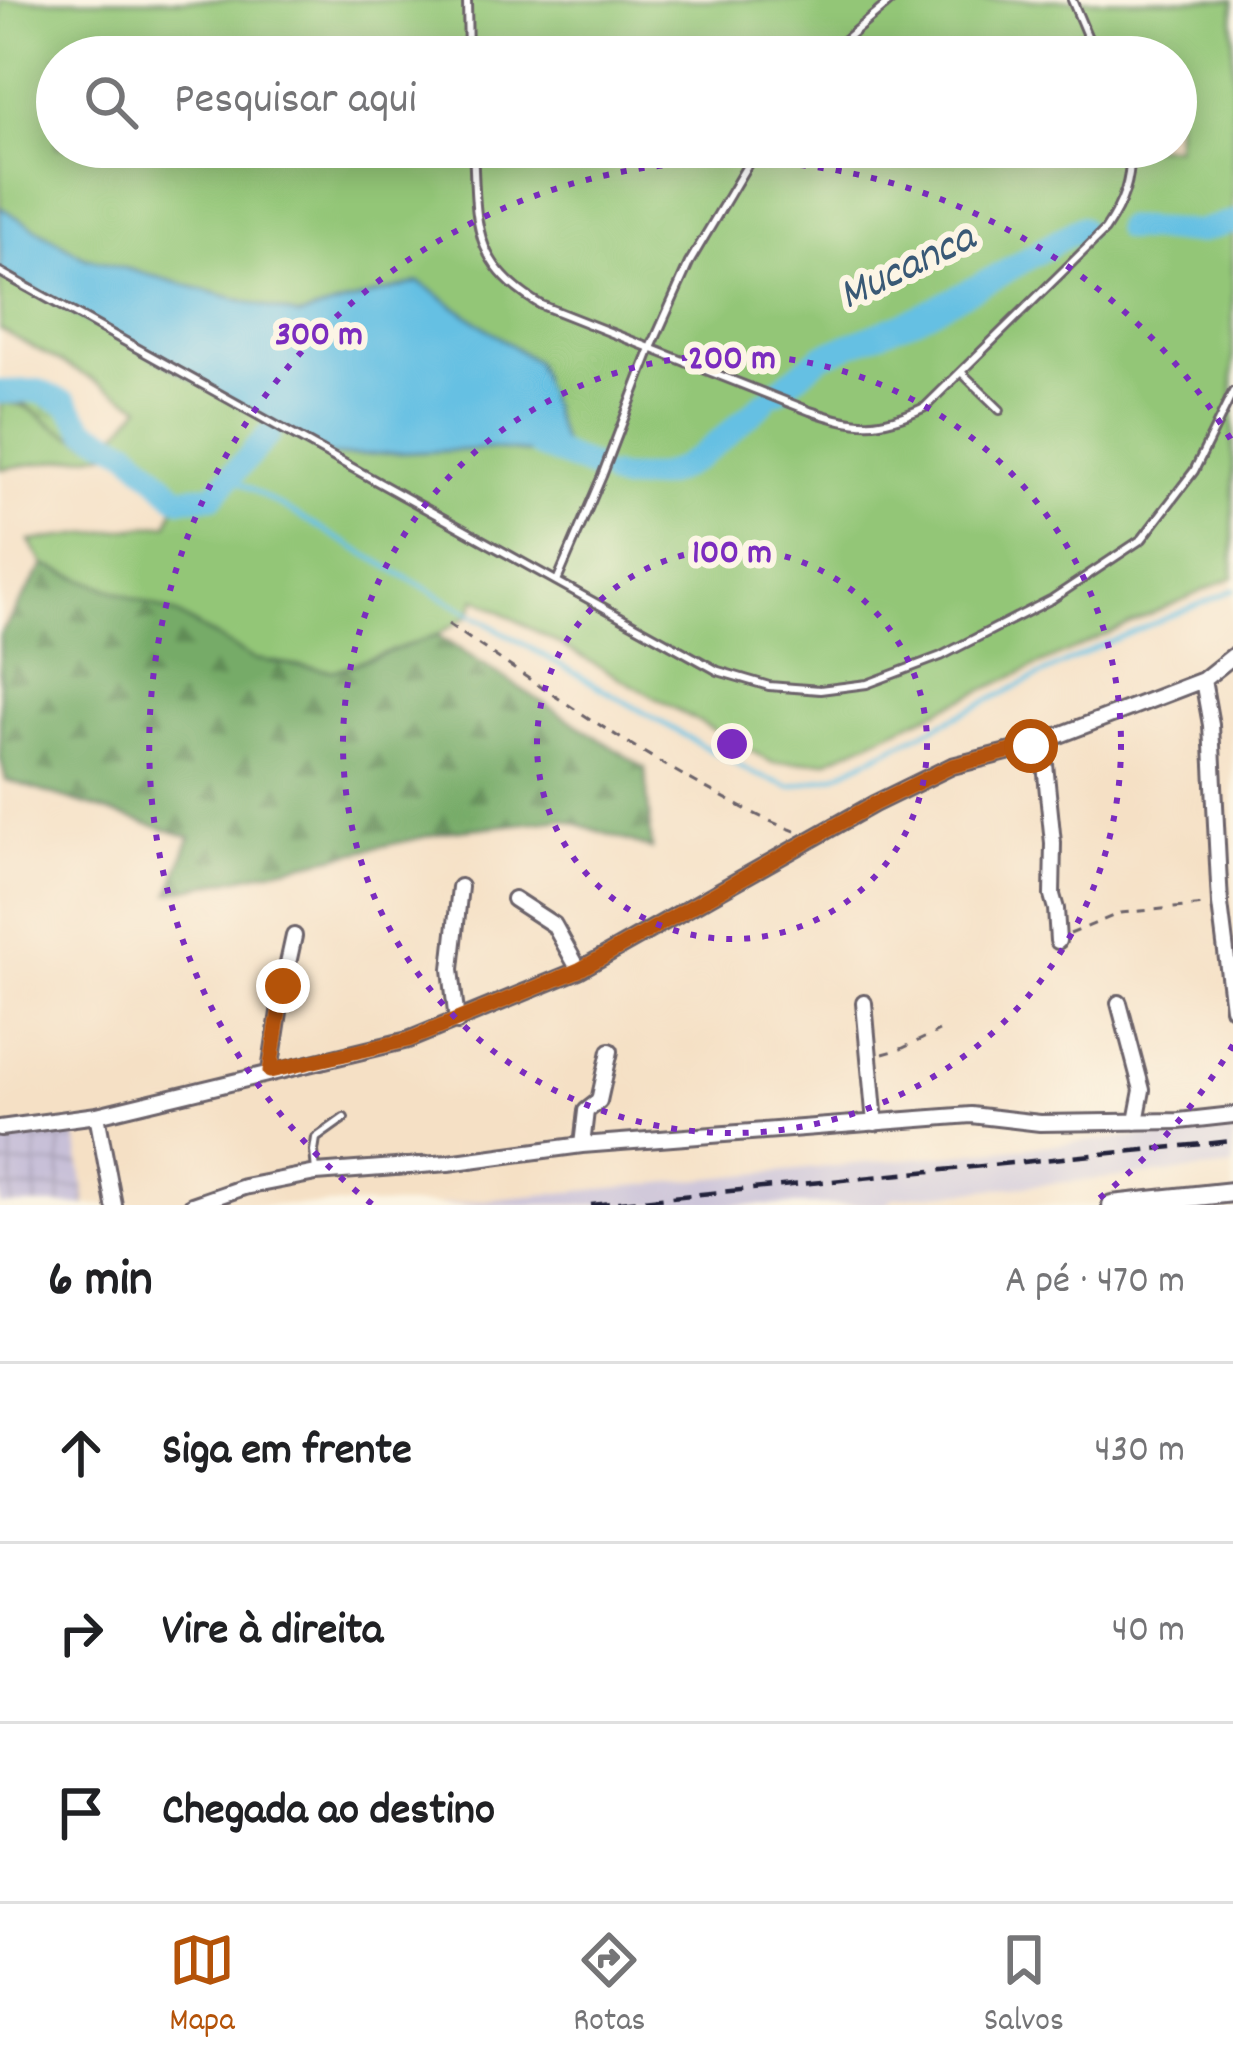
<!DOCTYPE html>
<html lang="pt">
<meta charset="utf-8">
<style>
:root{--surface:#fff;--page:#f2f2f2;--text:#202124;--muted:#757577;--line:#e0e0e0;--accent:#b45309}
body{margin:0;font-family:Dekko,sans-serif;background:var(--page);color:var(--text)}
.stop{position:absolute;width:36px;height:36px;margin:-27px;border:9px solid #b45309;border-radius:50%;background:#fff}
.stop.end{background:#b45309;border-color:#fff;box-shadow:0 3px 12px #0008}
.list{margin:0;padding:0;list-style:none}
h2{display:flex;justify-content:space-between;align-items:center;height:156px;margin:0;padding:0 48px;font-size:51px}
h2 small{font-size:39px;font-weight:400;color:var(--muted)}
.list li{display:grid;grid-template-columns:78px 1fr auto;gap:36px;align-items:center;box-sizing:border-box;height:180px;padding:0 48px;border-top:3px solid var(--line)}
.list b{display:block;font-size:45px;white-space:nowrap}
.list em{font-size:39px;font-style:normal;color:var(--muted)}
.icon{flex:none;width:66px;height:66px;fill:none;stroke:currentColor;stroke-width:2;stroke-linecap:round;stroke-linejoin:round}
.map{position:relative;flex:none;width:1233px;height:1205px;overflow:hidden}
.search{position:absolute;background:var(--surface);box-shadow:0 6px 30px #0003;left:36px;right:36px;top:36px;height:132px;display:flex;align-items:center;gap:30px;box-sizing:border-box;padding:0 42px;border-radius:66px;color:var(--muted);font-size:45px}
.sheet{height:696px;background:var(--surface)}
nav{display:flex;justify-content:space-around;align-items:center;box-sizing:border-box;height:168px;border-top:3px solid var(--line);background:var(--surface);font-size:33px;color:var(--muted)}
nav a{display:grid;justify-items:center;gap:6px}
nav .on{color:var(--accent)}
.map>svg:first-child{display:block}
</style>
<div class="map">
<svg width="1233" height="1205" viewBox="0 0 1233 1205">
<defs>
<pattern id="industrial-grid" width="8" height="8" patternUnits="userSpaceOnUse" patternTransform="scale(3)"><rect width="8" height="8" fill="#c8c0d8"/><path d="M0 4h8M4 0v8" fill="none" stroke="#aca5ba"/></pattern>
<pattern id="forest-firs" width="22" height="20" patternUnits="userSpaceOnUse" patternTransform="scale(3)"><rect width="22" height="20" fill="#76ab68"/><path d="M5 1l3.5 6h-7zM16 11l3.5 6h-7z" fill="#608b57"/></pattern>
<pattern id="wetland-marsh" width="20" height="14" patternUnits="userSpaceOnUse" patternTransform="scale(3)"><rect width="20" height="14" fill="#93c677"/><path d="M1 5h8M5 5V1M11 12h8M15 12V8" fill="none" stroke="#7eaa68"/></pattern>
</defs>
<rect width="100%" height="100%" fill="#fcf5e5"/>
<filter id="ink" filterUnits="userSpaceOnUse"><feTurbulence type="fractalNoise" baseFrequency=".00833" numOctaves="2"/><feDisplacementMap in="SourceGraphic" scale="24" xChannelSelector="R" yChannelSelector="G"/><feConvolveMatrix kernelMatrix="1 2 1 2 8 2 1 2 1" color-interpolation-filters="sRGB"/></filter>
<filter id="wash" filterUnits="userSpaceOnUse"><feTurbulence type="fractalNoise" baseFrequency=".004" numOctaves="4" result="noise"/><feDisplacementMap in="SourceGraphic" scale="48" xChannelSelector="R" yChannelSelector="G"/><feGaussianBlur stdDeviation="2.7" result="paint"/><feColorMatrix in="noise" values="0 0 0 0 0 0 0 0 0 0 0 0 0 0 0 0 0 1.4 0 .05"/><feComposite in="paint" operator="in"/></filter>
<g filter="url(#wash)">
<rect width="100%" height="100%" fill="#f5e0c5"/>
<path fill="url(#industrial-grid)" d="M75 1127 86 1205H0V1136Z"/>
<path fill="#c8c0d8" d="M1233 1127V1167L893 1198 886 1205H437Z"/>
<path fill="#93c677" stroke="#5a7459" stroke-width="3" fill-rule="evenodd" d="M0 0H1233V577L826 761 773 763 476 598 470 615 437 635 334 671 253 659 177 614 44 565 30 541 168 524 178 498 138 447 114 437 141 406 0 329ZM57 57H1176V147H57Z
M0 403C37 404 32 416 61 431 83 442 104 446 128 450L0 469Z"/>
<path fill="url(#forest-firs)" stroke="#4c6652" stroke-width="3" d="M44 565 177 614 253 659 334 671 437 635 645 768 652 849 563 819 451 831 170 893 190 837 6 780 0 755V635Z"/>
<path fill="url(#wetland-marsh)" stroke="#5a7459" stroke-width="3" d="M0 383H38L61 390 99 431 138 447 178 498 128 451 88 443 56 428 24 404 0 403Z"/>
<path fill="#65c0e3" stroke="#44718f" stroke-width="3" d="M0 207 84 257 299 316 419 282 536 362 567 456 490 449 332 456 0 272Z"/>
<g fill="none" stroke-linecap="round" stroke-linejoin="round">
<path stroke="#65c0e3" stroke-width="4.5" d="M230 477 717 754 755 774 790 787 834 776 1102 645 1233 590"/>
<path stroke="#65c0e3" stroke-width="24" d="M1126 228 1197 232 1233 222
M0 392 39 391 67 404 86 430 128 450 178 498 213 496 269 434
M776 392 822 356 919 317 1001 274 1080 228
M539 446 594 468
M613 477 620 479C632 478 646 479 659 476 695 468 735 427 763 403"/>
</g>
</g>
<g filter="url(#ink)">
<g fill="none" stroke-linecap="round" stroke-linejoin="round">
<defs>
<path id="lane" d="M467 0 468 57
M1072 0 1096 57
M824 57 892 0
M473 147C477 221 470 264 541 305L810 411C859 427 878 429 925 407L1105 230C1123 203 1132 180 1130 147
M0 272 718 671 769 686 820 690 867 684 941 656 1052 599 1142 539 1194 471 1233 392
M961 372 1000 410
M557 581 602 476 651 348 689 263 758 147
M316 1171 314 1151 316 1138 344 1118"/>
<path id="street" d="M1203 680 1211 725 1220 904 1233 1008
M1031 746 1045 764 1053 843 1052 895 1056 909 1058 941
M514 899 554 925 579 970
M864 1003 875 1123
M1119 1003 1142 1090 1136 1122
M457 1022 451 969 460 887
M270 1071 283 986 294 936
M97 1115 114 1205
M0 1128 97 1115 408 1040 579 970 874 804 952 766 1031 746 1203 680 1233 656
M582 1145 586 1111 599 1101 610 1051
M192 1205 244 1187 316 1173 448 1163 582 1145 971 1115 1040 1123 1179 1121 1233 1115"/>
<path id="secondary" d="M1112 1205 1233 1192"/>
</defs>
<use href="#lane" stroke="#6c646b" stroke-width="12"/>
<use href="#street" stroke="#6c646b" stroke-width="20"/>
<use href="#secondary" stroke="#6c646b" stroke-width="24"/>
<path stroke="#6c646b" stroke-width="3" stroke-dasharray="9 9" stroke-linecap="butt" d="M448 624C532 681 616 739 706 788 736 804 765 821 798 832
M1070 934 1120 913 1206 905
M883 1054 901 1049 939 1031"/>
<use href="#lane" stroke="#fff" stroke-width="6"/>
<use href="#street" stroke="#fff" stroke-width="14"/>
<use href="#secondary" stroke="#fff" stroke-width="18"/>
<path stroke="#22223b" stroke-width="4.5" stroke-dasharray="18 9" stroke-linecap="butt" d="M591 1205 1233 1141"/>
</g>
</g>
<g fill="none" stroke-linecap="round" stroke-linejoin="round" filter="url(#ink)">
<path stroke="#b45309" stroke-width="15" d="M283 986 270 1071 408 1040 579 970 874 804 952 766 1031 746"/>
</g>
<g fill="none" stroke="#7b2cbf" stroke-width="6" stroke-dasharray="6 12">
<circle cx="732" cy="744" r="195"/>
<circle cx="732" cy="744" r="389"/>
<path d="M1233 1045A584 584 0 0 1 1092 1204M372 1204A584 584 0 1 1 1233 443"/>
</g>
<g text-anchor="middle" dominant-baseline="central" stroke-width="12" stroke-linejoin="round" paint-order="stroke">
<g font-size="45" font-style="italic" fill="#395976" stroke="#fcf5e5">
<text transform="translate(908 269) rotate(-26)">Mucanca</text>
</g>
</g>
<circle cx="732" cy="744" r="18" fill="#7b2cbf" stroke="#fcf5e5" stroke-width="6"/>
<g font-size="36" text-anchor="middle" font-weight="bold" fill="#7b2cbf" stroke="#fcf5e5" stroke-width="12" stroke-linejoin="round" paint-order="stroke">
<text x="319" y="344">300 m</text>
<text x="732" y="368">200 m</text>
<text x="732" y="562">100 m</text>
</g>
</svg>
<div class="stop" style="left:1031px;top:746px"></div>
<div class="stop end" style="left:283px;top:986px"></div>
<div class="search"><svg class="icon" aria-label="search" viewBox="0 0 24 24"><circle cx="10" cy="10" r="6"/><path d="M15 15l6 6"/></svg>Pesquisar aqui</div>
</div>
<section class="sheet">
<h2>6 min<small>A pé · 470 m</small></h2>
<ul class="list">
<li><svg class="icon" aria-label="ahead" viewBox="0 0 24 24"><path d="M12 20V5M6 11l6-6 6 6"/></svg><div><b>Siga em frente</b></div><em>430 m</em></li>
<li><svg class="icon" aria-label="right" viewBox="0 0 24 24"><path d="M7 20v-9h11M14 6l5 5-5 5"/></svg><div><b>Vire à direita</b></div><em>40 m</em></li>
<li><svg class="icon" aria-label="arrive" viewBox="0 0 24 24"><path d="M6 21V4h12l-3 4 3 4H6"/></svg><div><b>Chegada ao destino</b></div></li>
</ul>
</section>
<nav>
<a class="on"><svg class="icon" aria-label="map" viewBox="0 0 24 24"><path d="M3 6l6-2 6 2 6-2v14l-6 2-6-2-6 2zM9 4v14M15 6v14"/></svg>Mapa</a>
<a><svg class="icon" aria-label="directions" viewBox="0 0 24 24"><path d="M12 3l9 9-9 9-9-9zM9 14v-3h6M13 9l2 2-2 2"/></svg>Rotas</a>
<a><svg class="icon" aria-label="saved" viewBox="0 0 24 24"><path d="M7 4h10v16l-5-4-5 4z"/></svg>Salvos</a>
</nav>
